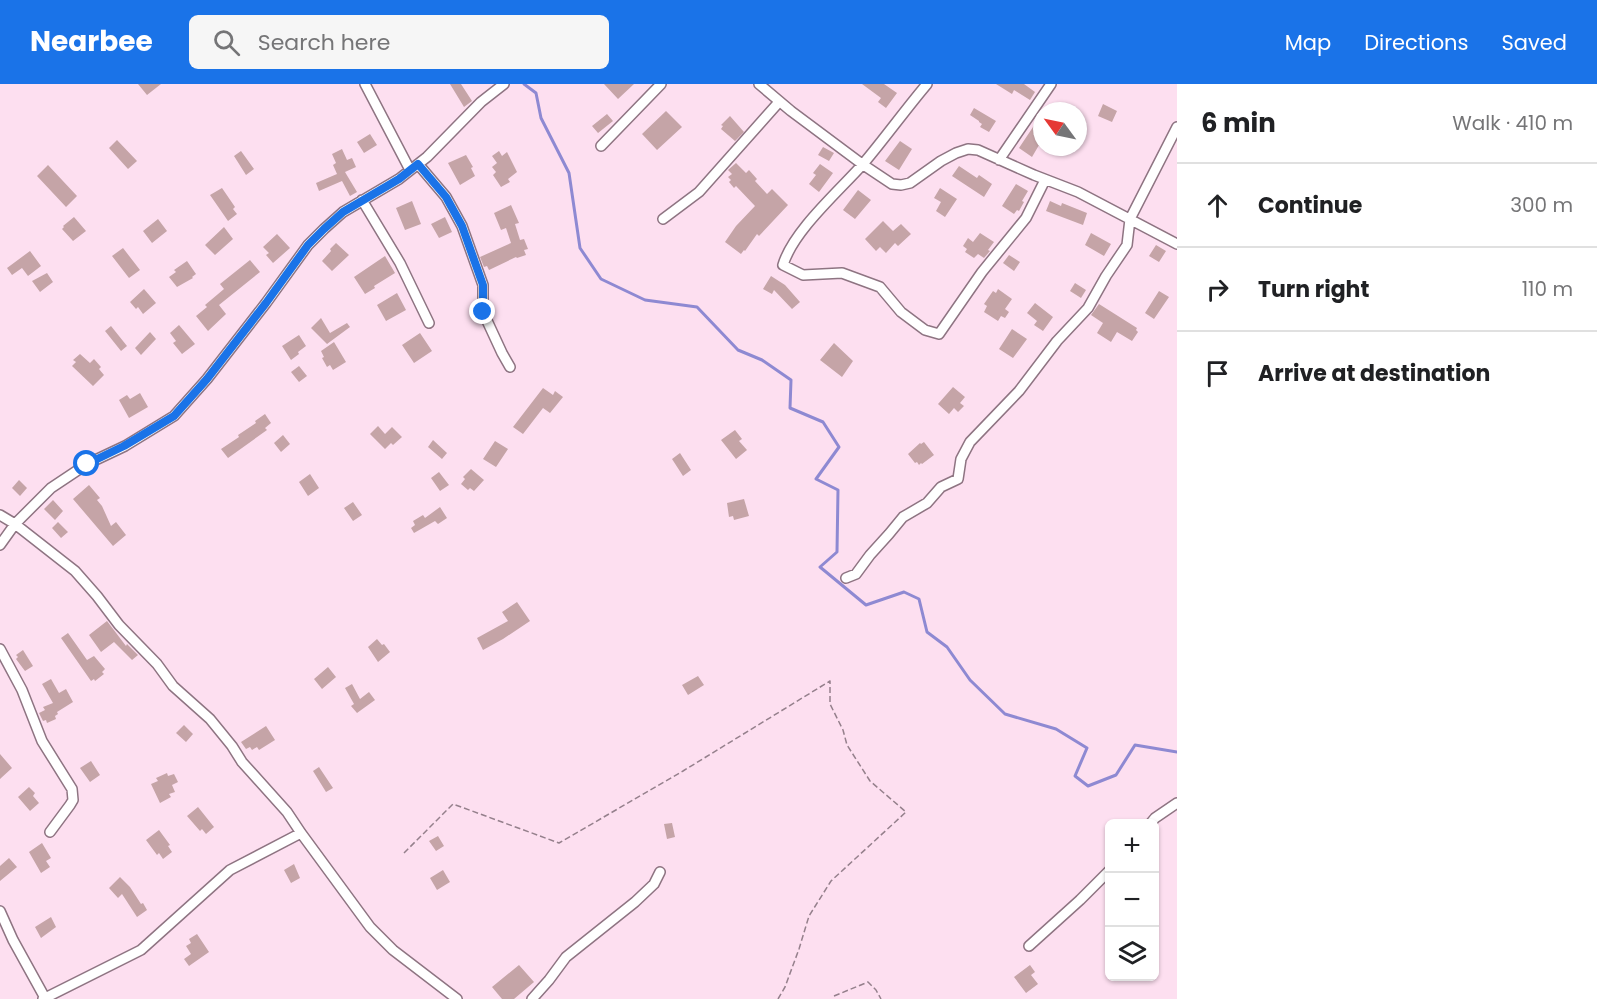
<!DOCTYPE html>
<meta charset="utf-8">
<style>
:root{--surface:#fff;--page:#f6f6f6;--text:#202124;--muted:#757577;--line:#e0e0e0;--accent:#1a73e8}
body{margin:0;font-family:Poppins,sans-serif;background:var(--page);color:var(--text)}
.controls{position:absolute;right:18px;bottom:18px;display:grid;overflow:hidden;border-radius:9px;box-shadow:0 2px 4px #0004}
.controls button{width:54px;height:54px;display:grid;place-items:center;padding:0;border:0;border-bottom:2px solid var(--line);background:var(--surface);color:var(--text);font:30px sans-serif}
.compass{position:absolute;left:1033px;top:18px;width:54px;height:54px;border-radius:50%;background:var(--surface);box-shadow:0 2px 4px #0004;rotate:303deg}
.stop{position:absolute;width:18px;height:18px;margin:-14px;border:4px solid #1a73e8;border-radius:50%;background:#fff}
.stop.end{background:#1a73e8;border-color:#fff;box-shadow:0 2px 6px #0008}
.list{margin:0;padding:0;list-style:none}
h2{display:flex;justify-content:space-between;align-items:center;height:78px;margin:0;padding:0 24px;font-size:26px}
h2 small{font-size:20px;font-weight:400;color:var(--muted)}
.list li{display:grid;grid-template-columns:39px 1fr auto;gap:18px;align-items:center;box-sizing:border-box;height:84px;padding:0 24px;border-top:2px solid var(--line)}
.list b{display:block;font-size:22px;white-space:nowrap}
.list em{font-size:20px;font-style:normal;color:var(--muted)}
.icon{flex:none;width:33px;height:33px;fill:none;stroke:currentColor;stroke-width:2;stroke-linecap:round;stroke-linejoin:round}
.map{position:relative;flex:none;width:1177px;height:915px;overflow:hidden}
header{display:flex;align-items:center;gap:36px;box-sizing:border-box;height:84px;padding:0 30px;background:var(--accent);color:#fff}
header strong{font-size:28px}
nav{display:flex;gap:33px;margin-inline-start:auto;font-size:21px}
.search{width:420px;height:54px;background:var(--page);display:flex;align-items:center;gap:15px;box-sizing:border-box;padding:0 21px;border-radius:9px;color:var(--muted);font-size:22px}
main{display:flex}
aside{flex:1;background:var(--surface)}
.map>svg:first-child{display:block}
</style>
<header>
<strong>Nearbee</strong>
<div class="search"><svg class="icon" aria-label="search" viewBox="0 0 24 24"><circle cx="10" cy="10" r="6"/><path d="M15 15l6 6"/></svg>Search here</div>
<nav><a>Map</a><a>Directions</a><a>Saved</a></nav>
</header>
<main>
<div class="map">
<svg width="1177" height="915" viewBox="0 0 1177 915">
<rect width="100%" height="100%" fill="#fddff0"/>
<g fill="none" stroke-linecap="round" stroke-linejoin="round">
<path stroke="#8e89d2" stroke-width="3" d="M524 0 536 9 541 34 569 89 580 164 601 195 645 216 697 223 738 266 762 276 791 296 790 324 823 338 839 363 816 395 838 406 837 468 820 483 866 521 904 508 919 515 927 548 947 563 970 596 1005 630 1056 645 1087 664 1075 692 1088 702 1116 691 1135 661 1177 668"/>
</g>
<path fill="#c5a4a7" d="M138 0H161L147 11Z
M450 0H461L472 17 464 23Z
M604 0H634L618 15Z
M862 0H884L897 9 886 24 878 18 881 14Z
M996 0H1024L1035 8 1030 16 1014 6 1012 10Z
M1103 20 1117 27 1112 38 1098 32Z
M974 24 996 37 989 48 980 43 982 40 979 38V37L970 31Z
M666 27 682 43 657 66 642 50Z
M607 30 613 37 598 49 592 42Z
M730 32 744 48 735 57 721 45 723 42 721 41Z
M1035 40 1042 45V56L1032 73 1019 64Z
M370 50 377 61 364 69 357 58Z
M117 56 137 77 128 85 109 64Z
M900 57 912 65 899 86 885 77Z
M823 63 834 69 829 77 818 71Z
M342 65 347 76 352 74 356 83 345 88 357 108 350 112 342 97 319 107 316 99 337 90 333 81 336 79 332 70Z
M241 67 254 85 246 91 234 72Z
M499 67 502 72 507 68 517 88 508 95 510 98 501 103 493 91 496 88 492 83 497 79 492 72Z
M466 71 473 83 471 84 475 92 460 101 448 79Z
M736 79 746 89 749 86 757 95 755 97 767 110 772 105 788 121 759 152 757 150 745 167 744 166 741 170 725 158 736 142 755 122 736 102 734 104 729 98 731 96 728 93 732 90 728 86Z
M820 80 833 89 819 108 809 100 816 91 813 89Z
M48 81 77 112 66 123 37 92Z
M959 82 977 94 979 91 992 100 984 113 952 92Z
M1016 100 1028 107 1022 117 1024 118 1019 127 1017 126 1014 130 1002 122Z
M222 104 235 123 233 125 237 130 228 137 210 111Z
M940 104 957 115 945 133 936 127 941 118 934 114Z
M858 106 871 116 855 135 843 126Z
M412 117 421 140 405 146 396 124Z
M1050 117 1061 122 1062 119 1087 129 1083 141 1046 127Z
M511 121 519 139 515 140 520 156 524 155 528 165 524 166 526 171 517 174 516 173 489 186 487 182 484 183 480 173 511 159 506 144 501 146 494 129Z
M74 133 86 147 73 157 62 145 64 143 63 142Z
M445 133 452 148 439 154 431 140Z
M158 135 167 147 152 159 143 147Z
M883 137 893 147 901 140 911 150 898 162 895 159 886 169 880 163 876 167 865 155Z
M224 143 233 155 215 171 205 161Z
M980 149 994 158 988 166 990 167 984 174 978 170 974 174 965 168 967 165 963 162 968 154 973 158Z
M1091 149 1111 160 1104 172 1085 161Z
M277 150 290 164 273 179 266 171 269 169 263 163Z
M336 159 349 171 332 187 322 177 331 167 330 165Z
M1156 161 1166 167 1159 178 1149 172Z
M123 164 140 186 129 194 112 172Z
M30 167 41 182 28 192 22 184 12 191 7 184Z
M1009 171 1020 178 1014 187 1003 179Z
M385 172 395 189 374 202 375 204 365 210 354 193Z
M250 176 260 188 219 221 226 230 208 247 196 232 207 223 205 221 224 205 220 200Z
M187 177 196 190 192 193 193 194 177 203 169 193 176 188 174 186Z
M47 189 53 198 40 208 32 197Z
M771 192 785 201 800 218 792 225 774 206 772 210 763 205Z
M1075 199 1086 206 1081 214 1070 207Z
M144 205 156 219 143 230 138 223 136 225 130 218Z
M998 205 1012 215 1005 225 1009 228 1005 234 1001 232 998 237 984 228 987 222 984 220 993 207 996 209Z
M1159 207 1169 213 1154 235 1145 229Z
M397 209 406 226 386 237 377 221Z
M1035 219 1053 233 1043 247 1034 241 1037 237 1027 229Z
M1099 220 1137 244 1136 246 1138 248 1132 257 1117 248 1111 258 1097 249 1103 239 1091 231Z
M321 234 330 249 347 239 350 243 327 260 311 244Z
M179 241 195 260 182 270 173 259 176 257 170 249Z
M111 242 127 262 121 267 105 247Z
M1012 245 1027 255 1013 274 999 265Z
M150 248 156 255 141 271 135 264Z
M420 249 432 267 414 279 402 261Z
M299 251 306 262 298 268 299 270 291 276 282 262Z
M334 258 346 278 333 286 330 281 327 283 322 274 324 273 321 267Z
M834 259 853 277 842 293 820 276Z
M80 270 90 279 94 275 101 283 99 285 104 291 93 302 72 282 76 278 73 276Z
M299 282 307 292 299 298 291 288Z
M953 303 965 313 960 319 964 322 958 328 954 324 949 330 938 320Z
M543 304 553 311 555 307 563 313 550 329 543 324 523 350 513 343Z
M140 309 148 323 129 334 119 316 127 311 130 315Z
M265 330 271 339 265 344 267 346 228 374 221 365 239 353 238 351 256 339 255 337Z
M378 342 385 350 392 343 402 353 393 361 391 359 385 365 370 350Z
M735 346 742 355 739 357 747 366 736 375 721 356Z
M283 351 290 360 281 368 274 359Z
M433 356 447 369 442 375 428 363Z
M495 357 508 365 496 383 483 375Z
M924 358 934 371 922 380 921 379 919 381 917 378 915 379 908 370 920 359 921 360Z
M680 369 691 386 683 392 672 375Z
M471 385 484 396 474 407 470 404 468 406 461 400 465 395 463 393Z
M439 388 449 401 440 407 431 394Z
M310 390 319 404 308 412 299 398Z
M19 396 27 404 20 412 12 404Z
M89 401 100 414 97 416 102 422 111 442 116 438 126 451 113 462 73 415Z
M744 415 749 432 734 436 733 432 729 433 727 419Z
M53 416 63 427 55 436 44 425Z
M353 418 362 431 353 437 344 424Z
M440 423 447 434 438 440 435 437 414 449 411 444 415 441 413 437 423 431 425 434Z
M58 438 68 448 61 454 52 444Z
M517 518 530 537 503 555 483 566 477 554 508 537 502 528Z
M107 537 126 562 127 560 138 571 132 576 114 558 101 568 89 551Z
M68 549 87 576 94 572 105 585 102 588 104 590 95 597 94 595 91 597 61 554Z
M377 555 382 561 384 560 390 568 378 578 368 563Z
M23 566 33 582 25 587 16 575 18 573 16 571Z
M328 583 336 593 322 605 314 595Z
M698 592 704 601 688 611 682 601Z
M51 595 59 609 66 605 73 618 57 628 58 630 55 632 56 635 47 639 46 636 43 637 39 629 45 626 43 623 53 619 42 600Z
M352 600 360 615 369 608 375 616 357 629 351 622 354 620 345 604Z
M184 641 193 650 186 658 176 649Z
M266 642 275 656 259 666 257 663 252 666 250 663 246 665 241 658Z
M0 670 12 684 0 695Z
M91 677 100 691 90 698 80 684Z
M319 683 333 704 326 708 313 687Z
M167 689 168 692 174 690 178 698 172 701 175 708 169 710 171 713 160 719 151 700 158 697 156 694Z
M29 703 35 709 33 712 39 719 30 727 18 713Z
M198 723 214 743 206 750 202 745 200 747 187 732Z
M672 739 675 753 667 755 664 740Z
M159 746 170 761 168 762 172 768 163 775 159 769 157 771 146 756Z
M438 752 444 762 436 767 429 757Z
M42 759 51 774 46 777 50 783 41 789 29 768Z
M9 774 17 783 0 797V782Z
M294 780 300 794 291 799 284 786Z
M443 786 450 798 437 806 430 794Z
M120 793 130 803 141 820 143 819 147 826 137 833 122 810 118 814 109 804Z
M51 833 56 843 41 854 35 843Z
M197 850 209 868 189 882 184 875 191 870 186 862 191 859 189 855Z
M519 881 534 898 514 915H502L492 903Z
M1030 881 1035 888 1031 891 1038 900 1026 909 1014 893Z"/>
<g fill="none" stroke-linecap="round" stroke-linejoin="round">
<defs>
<path id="street" d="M365 0 410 86
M759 0 791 27 862 80 892 100 901 101 910 99 941 77 956 69 968 65 978 66 1034 91 1078 108 1177 160
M927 0C905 26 885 54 863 80 839 107 793 147 783 181L803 191 842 189 880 203 901 228 925 246 939 250 982 188 1026 134 1045 96
M601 62 661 0
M999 76 1051 0
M418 80 446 113 462 142 483 201V228L502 269 510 283
M362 116 400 179 429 239
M663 135 699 108 779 18
M0 431 15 440 75 487 97 512 119 541 157 580 173 602 210 635 232 662 242 678 287 728 301 749 370 843 393 866 457 915
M0 461 15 440 51 404 87 380 125 362 174 332 207 295 266 219 308 161 324 145 343 128 399 95 427 73 481 18 504 0
M846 494 856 490 870 471 889 450 903 433 927 419 941 403 958 395 961 375 970 358 1019 307 1057 257 1088 224 1106 192 1127 161 1130 135 1177 43
M0 565 22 606 42 657 72 705 73 716 70 721 50 748
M1150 740 1155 734 1177 719
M0 827 13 856 45 914
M1029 862 1080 816 1110 786
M43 915 141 866 230 786 301 749
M532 915 549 896 566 873 635 818 654 800 660 788"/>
</defs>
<use href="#street" stroke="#8e7482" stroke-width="12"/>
<path stroke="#95808c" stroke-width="1.5" stroke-dasharray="6 3" stroke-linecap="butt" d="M404 769 453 720 559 759 683 687 830 597V620L843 646 847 661 870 697 906 728 831 797 809 832 799 865 785 903 778 915
M834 912 868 898 876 906 881 915"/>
<use href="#street" stroke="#fff" stroke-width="9"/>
</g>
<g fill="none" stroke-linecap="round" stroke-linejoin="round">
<path stroke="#1a73e8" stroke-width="8" d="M87 380 124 362 174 332 207 295 266 219 308 161 324 145 343 128 399 95 418 80 446 113 462 142 483 201V228"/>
</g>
</svg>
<div class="controls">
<button>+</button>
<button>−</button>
<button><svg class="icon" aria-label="layers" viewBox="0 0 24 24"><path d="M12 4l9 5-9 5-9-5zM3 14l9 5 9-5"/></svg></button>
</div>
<svg class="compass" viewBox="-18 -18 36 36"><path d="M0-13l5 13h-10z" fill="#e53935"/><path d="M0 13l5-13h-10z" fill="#757577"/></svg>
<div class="stop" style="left:87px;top:380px"></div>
<div class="stop end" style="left:483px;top:228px"></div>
</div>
<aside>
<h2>6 min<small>Walk · 410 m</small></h2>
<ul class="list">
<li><svg class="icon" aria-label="ahead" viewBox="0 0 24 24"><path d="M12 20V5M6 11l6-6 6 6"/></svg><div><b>Continue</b></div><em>300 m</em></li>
<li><svg class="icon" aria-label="right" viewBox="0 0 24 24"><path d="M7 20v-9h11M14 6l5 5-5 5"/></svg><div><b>Turn right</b></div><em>110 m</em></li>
<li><svg class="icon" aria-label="arrive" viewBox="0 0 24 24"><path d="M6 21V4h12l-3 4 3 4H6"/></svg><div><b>Arrive at destination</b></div></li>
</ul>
</aside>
</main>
